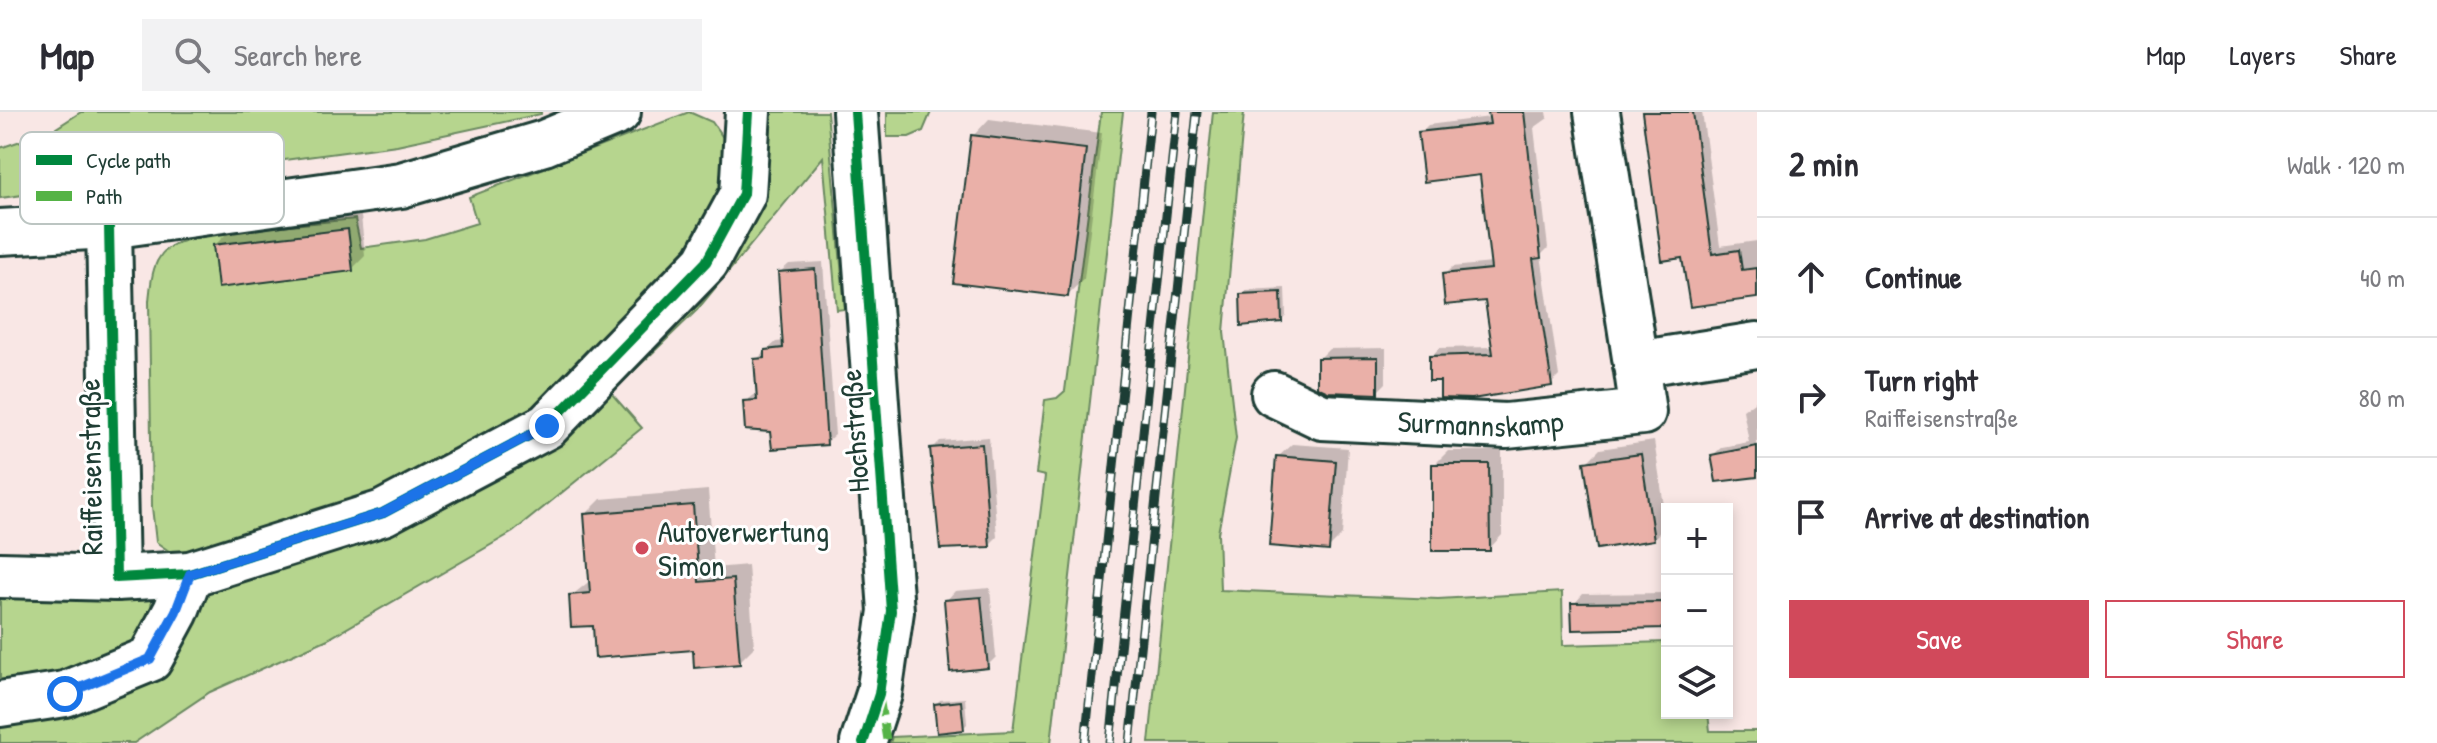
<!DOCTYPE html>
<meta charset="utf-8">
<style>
:root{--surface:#fff;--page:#f2f2f3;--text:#2b2b33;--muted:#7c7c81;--line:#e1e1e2;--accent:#d1495b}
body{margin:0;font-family:"Patrick Hand",sans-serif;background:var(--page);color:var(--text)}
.controls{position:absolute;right:24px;bottom:24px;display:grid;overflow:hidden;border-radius:0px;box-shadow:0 4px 12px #0003}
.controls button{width:72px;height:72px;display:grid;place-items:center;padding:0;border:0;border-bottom:2px solid var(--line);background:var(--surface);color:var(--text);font:40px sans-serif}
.stop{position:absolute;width:24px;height:24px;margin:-18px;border:6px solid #1a73e8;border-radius:50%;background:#fff}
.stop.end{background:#1a73e8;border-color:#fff;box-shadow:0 2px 8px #0008}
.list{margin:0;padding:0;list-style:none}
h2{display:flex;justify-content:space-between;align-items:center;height:104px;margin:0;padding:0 32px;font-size:34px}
h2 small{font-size:26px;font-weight:400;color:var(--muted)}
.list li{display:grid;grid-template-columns:52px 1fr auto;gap:24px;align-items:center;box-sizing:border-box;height:120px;padding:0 32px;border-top:2px solid var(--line)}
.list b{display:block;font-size:30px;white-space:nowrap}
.list p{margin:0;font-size:26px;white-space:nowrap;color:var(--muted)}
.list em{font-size:26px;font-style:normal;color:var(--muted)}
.actions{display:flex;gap:16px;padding:24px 32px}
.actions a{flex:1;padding:18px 0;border:2px solid var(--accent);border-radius:0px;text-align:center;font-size:28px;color:var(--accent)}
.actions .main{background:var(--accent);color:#fff}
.icon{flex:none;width:44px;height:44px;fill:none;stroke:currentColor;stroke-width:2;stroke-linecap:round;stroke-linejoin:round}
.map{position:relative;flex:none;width:1757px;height:631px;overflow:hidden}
header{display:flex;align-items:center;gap:48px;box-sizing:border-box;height:112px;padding:0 40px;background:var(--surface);border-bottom:2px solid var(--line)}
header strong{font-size:38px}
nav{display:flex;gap:44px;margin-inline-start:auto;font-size:28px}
.search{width:560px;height:72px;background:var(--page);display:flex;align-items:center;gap:20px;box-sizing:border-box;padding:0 28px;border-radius:0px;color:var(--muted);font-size:30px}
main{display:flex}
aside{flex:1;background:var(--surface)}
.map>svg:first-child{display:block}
</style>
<header>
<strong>Map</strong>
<div class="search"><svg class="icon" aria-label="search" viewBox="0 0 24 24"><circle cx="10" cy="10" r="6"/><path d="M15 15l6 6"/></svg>Search here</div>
<nav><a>Map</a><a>Layers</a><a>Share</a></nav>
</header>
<main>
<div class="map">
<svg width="1757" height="631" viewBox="0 0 1757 631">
<rect width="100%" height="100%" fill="#f9e7e5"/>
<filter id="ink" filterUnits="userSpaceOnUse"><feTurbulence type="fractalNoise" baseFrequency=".0125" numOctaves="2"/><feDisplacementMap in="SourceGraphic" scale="16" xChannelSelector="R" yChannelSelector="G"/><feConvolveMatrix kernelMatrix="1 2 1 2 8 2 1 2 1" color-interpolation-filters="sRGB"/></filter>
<g filter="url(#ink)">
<path fill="#b6d58e" stroke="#6a8961" stroke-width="2" d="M81 0H541V2L397 33 0 86V36L53 18Z
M689 0 712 10 726 30 731 50 714 110 593 248 510 316 426 367 185 442 169 439 156 430 152 395 149 189C151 170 152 145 171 134 197 119 319 111 355 107L361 136 425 127 477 111 469 85Z
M760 0H827L845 197 837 198 823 45 697 198 611 281 642 316 513 420 328 527 210 580 134 631H0V602L117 577 205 469 348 434 709 168Z
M887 0H931L923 19 909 25H887Z
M1101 0H1123L1051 631H890L892 625 1013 619 1045 364 1036 362 1045 288 1057 286 1065 279Z
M1213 0H1244L1224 220 1236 326 1218 421 1220 478 1438 487 1562 480 1563 533 1667 530V601H1708L1710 619H1757V631H1149Z
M149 475C170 548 48 567 0 578V478Z"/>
<path fill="#0003" d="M1489 0H1547L1548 6 1534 16 1548 136 1541 143 1559 264 1551 272 1442 267 1431 245 1439 236 1494 235 1487 187 1444 163 1452 155 1492 151 1482 61 1420 21 1428 13 1490 5Z
M1645 0H1702L1720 134 1757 129V183L1684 144Z
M989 7 1102 21 1084 167 1067 183 973 24Z
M361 104 365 144 352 157 215 133 228 120Z
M823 150 835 323 826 331 772 318 745 290 758 280 756 248 776 230 785 229 780 160 789 152Z
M1285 176 1286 204 1282 208 1242 182 1246 178Z
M1386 236V271L1377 280 1319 247 1329 237Z
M1757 288V363L1731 368 1713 343 1722 335 1749 330 1743 298Z
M989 325 997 425 989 433 932 337 940 329Z
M1654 329 1667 413 1653 427 1586 351 1600 337Z
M1292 332 1348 336 1342 423 1328 437 1278 345Z
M1448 339H1502V423L1489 437 1434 353Z
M708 378 714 456 748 453 754 535 739 550 594 512 571 484 591 468 586 402 601 387Z
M990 476 996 545 987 554 946 489 955 479Z
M1667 481V514L1574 492 1583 482Z
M965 586 967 612 963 616 936 592 940 588Z"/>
<path fill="#eab0a8" stroke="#1f3d34" stroke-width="2" d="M1488 0H1524L1541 146 1533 147 1552 274 1472 287 1440 286V269H1429V244L1493 242 1485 189 1445 193 1442 162 1491 157 1480 63 1424 70 1418 20 1490 12Z
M1642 0H1693L1712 142 1739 138 1742 158 1757 156V186L1690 195 1682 146 1662 149Z
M971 23 1086 37 1068 185 953 171Z
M348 117 353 159 218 176 213 133Z
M815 157 827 333 772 337 770 320 745 318 743 289 757 288 754 247 765 246V238L783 236 778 160Z
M1281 180 1282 210 1241 214 1240 182Z
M1378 245V282L1328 280 1317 275V246Z
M982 332 990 435 940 437 930 336Z
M1757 334V365L1716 370 1711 343Z
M1641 342 1654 428 1597 437 1584 350Z
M1276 344 1336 349 1329 439 1269 434Z
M1432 352H1489L1490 439H1432Z
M693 393 699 470 733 467 740 552 694 556 693 538 595 546 593 514 571 515 569 483 590 481 584 402Z
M981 485 988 556 950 560 944 488Z
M1667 490V516L1572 518 1571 491Z
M961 589 964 618 937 621 934 592Z"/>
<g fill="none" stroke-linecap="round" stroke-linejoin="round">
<defs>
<g id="minor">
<path d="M855 0 891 499 879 582 863 631"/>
<path d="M1597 0 1636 252"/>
<path d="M109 114 116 466 190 462 383 401 547 314 706 150 743 82 748 0"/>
<path d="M0 120 109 114 401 73 544 31 618 0"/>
<path id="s1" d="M1274 282 1322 305 1506 314 1643 300 1636 252 1757 233"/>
<path d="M0 463 116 466"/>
<path d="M0 592 65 582 150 547 176 499 190 462"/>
</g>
</defs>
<use href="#minor" stroke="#1f3d34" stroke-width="50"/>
<use href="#minor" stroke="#fff" stroke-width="44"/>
<defs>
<path id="rail" d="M1085 631 1151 0
M1110 631 1177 0
M1130 631 1197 0"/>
</defs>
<use href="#rail" stroke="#1f3d34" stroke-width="9"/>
<use href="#rail" stroke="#fff" stroke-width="6" stroke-dasharray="18" stroke-linecap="butt"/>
<path stroke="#55b346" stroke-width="8" stroke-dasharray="16 8" stroke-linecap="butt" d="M880 588 887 631"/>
<defs>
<path id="cycleway" d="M855 0 891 499 879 582 863 631
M109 114 116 466 190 462 383 401 547 314 706 150 743 82 748 0"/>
</defs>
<use href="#cycleway" stroke="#fff" stroke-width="15"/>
<use href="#cycleway" stroke="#00873e" stroke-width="10"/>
</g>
</g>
<g fill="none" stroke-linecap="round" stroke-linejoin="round" filter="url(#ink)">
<path stroke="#1a73e8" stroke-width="10" d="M65 582 150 547 176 499 190 462 383 401 547 314"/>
</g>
<circle fill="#d1495b" stroke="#fff" stroke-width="3" cx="642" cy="436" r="8"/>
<g text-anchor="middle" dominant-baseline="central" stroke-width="6" stroke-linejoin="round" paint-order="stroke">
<g font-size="30" fill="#1f3d34" stroke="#fff">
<text stroke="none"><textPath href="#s1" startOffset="212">Surmannskamp</textPath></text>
<text transform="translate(854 319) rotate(-94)">Hochstraße</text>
<text transform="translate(90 355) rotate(-91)">Raiffeisenstraße</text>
</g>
<g font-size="30" fill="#1f3d34" stroke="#fff" text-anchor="start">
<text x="658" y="419">Autoverwertung<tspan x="658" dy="34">Simon</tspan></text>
</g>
</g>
<rect x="20" y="20" width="264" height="92" rx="12" fill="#fff" stroke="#bcc5c2" stroke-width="2"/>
<rect x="36" y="43" width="36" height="10" fill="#00873e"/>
<rect x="36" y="79" width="36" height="10" fill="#55b346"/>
<g font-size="22" fill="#1f3d34">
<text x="86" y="56">Cycle path</text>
<text x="86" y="92">Path</text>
</g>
</svg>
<div class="controls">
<button>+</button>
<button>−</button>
<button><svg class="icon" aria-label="layers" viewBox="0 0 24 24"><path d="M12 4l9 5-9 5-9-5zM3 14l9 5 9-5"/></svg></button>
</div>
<div class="stop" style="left:65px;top:582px"></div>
<div class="stop end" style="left:547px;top:314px"></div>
</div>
<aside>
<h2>2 min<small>Walk · 120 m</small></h2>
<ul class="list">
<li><svg class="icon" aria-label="ahead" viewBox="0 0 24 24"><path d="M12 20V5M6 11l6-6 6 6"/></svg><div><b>Continue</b></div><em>40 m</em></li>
<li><svg class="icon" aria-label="right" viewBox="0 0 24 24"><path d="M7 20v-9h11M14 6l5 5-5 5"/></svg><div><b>Turn right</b><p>Raiffeisenstraße</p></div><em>80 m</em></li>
<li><svg class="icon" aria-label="arrive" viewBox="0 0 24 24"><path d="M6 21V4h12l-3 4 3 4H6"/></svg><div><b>Arrive at destination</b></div></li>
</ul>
<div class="actions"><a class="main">Save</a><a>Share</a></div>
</aside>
</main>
